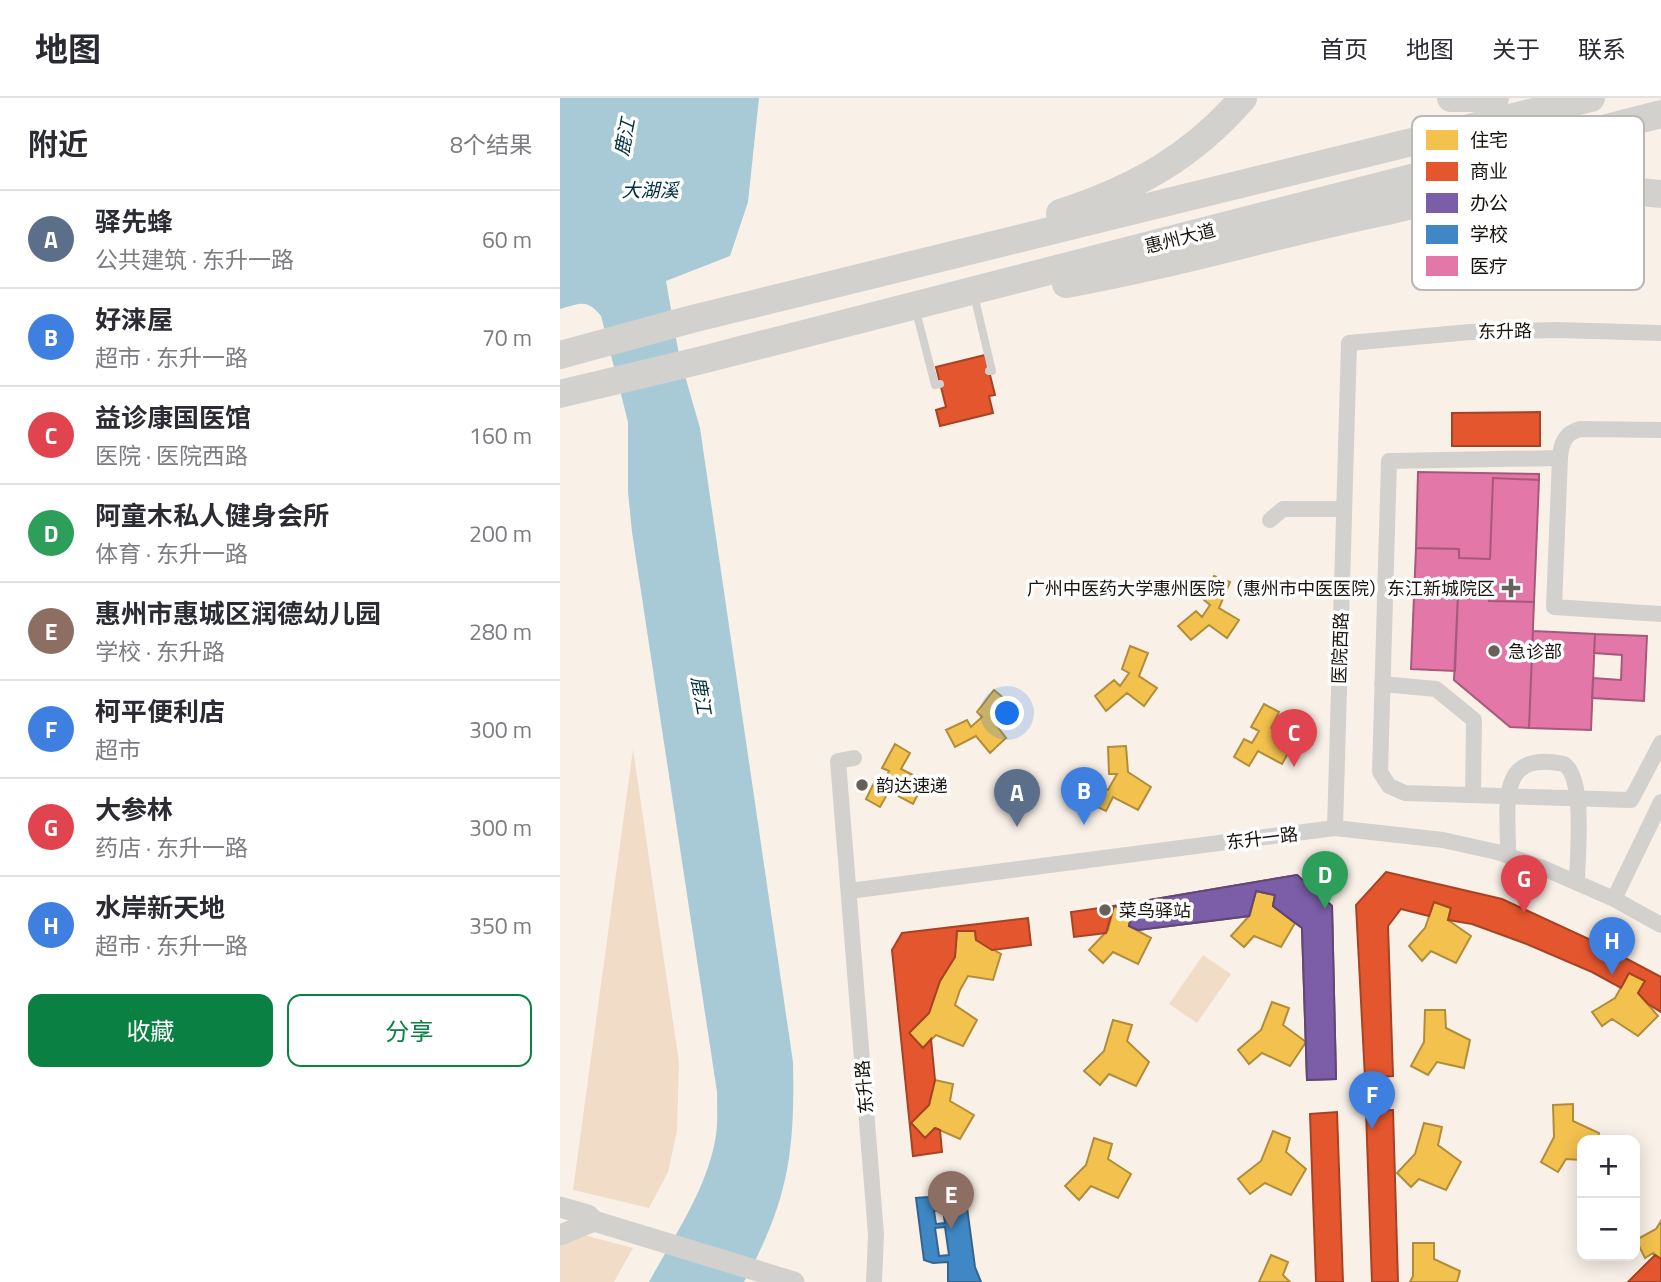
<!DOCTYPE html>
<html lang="zh">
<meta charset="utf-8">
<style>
:root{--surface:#fff;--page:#f2f2f3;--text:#2b2b33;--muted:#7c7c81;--line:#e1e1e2;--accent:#0b8043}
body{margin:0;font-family:"Titillium Web","Noto Sans SC",sans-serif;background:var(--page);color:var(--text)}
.controls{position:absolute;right:21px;bottom:21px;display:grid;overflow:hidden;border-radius:14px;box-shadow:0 4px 18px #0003}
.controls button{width:63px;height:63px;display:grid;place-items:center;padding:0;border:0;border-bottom:2px solid var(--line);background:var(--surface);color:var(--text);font:35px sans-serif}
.you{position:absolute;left:448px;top:616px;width:24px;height:24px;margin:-18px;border:5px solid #fff;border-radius:50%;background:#1a73e8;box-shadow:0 0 0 10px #1a73e833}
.badge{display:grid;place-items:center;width:46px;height:46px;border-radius:50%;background:var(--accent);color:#fff;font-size:23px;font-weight:700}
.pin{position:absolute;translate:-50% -58px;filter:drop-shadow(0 2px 4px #0008)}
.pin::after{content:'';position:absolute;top:37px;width:24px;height:21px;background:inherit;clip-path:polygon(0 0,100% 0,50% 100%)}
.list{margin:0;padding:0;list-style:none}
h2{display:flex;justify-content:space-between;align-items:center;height:91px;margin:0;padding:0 28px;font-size:30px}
h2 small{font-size:23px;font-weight:400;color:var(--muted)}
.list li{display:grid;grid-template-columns:46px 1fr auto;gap:21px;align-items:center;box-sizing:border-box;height:98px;padding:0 28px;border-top:2px solid var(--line)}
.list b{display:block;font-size:26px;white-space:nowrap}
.list p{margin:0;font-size:23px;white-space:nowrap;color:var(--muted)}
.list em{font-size:23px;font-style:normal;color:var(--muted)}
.actions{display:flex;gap:14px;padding:21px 28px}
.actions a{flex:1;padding:16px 0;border:2px solid var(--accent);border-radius:14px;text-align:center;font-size:24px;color:var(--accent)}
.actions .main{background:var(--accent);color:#fff}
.map{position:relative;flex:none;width:1101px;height:1184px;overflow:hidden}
header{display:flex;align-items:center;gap:42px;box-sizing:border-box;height:98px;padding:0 35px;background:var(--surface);border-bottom:2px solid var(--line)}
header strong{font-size:33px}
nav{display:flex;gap:38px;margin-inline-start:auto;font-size:24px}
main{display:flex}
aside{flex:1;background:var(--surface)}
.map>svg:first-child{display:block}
</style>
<header>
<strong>地图</strong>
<nav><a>首页</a><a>地图</a><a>关于</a><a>联系</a></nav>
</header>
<main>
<aside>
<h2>附近<small>8个结果</small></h2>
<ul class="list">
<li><span class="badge" style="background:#5c6f8a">A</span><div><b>驿先蜂</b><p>公共建筑 · 东升一路</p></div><em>60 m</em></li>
<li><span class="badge" style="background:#3f7fe0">B</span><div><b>好涞屋</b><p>超市 · 东升一路</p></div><em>70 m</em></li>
<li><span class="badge" style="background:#e0444e">C</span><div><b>益诊康国医馆</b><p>医院 · 医院西路</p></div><em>160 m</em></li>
<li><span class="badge" style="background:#2e9e5b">D</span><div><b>阿童木私人健身会所</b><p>体育 · 东升一路</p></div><em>200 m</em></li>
<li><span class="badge" style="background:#8d6e63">E</span><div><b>惠州市惠城区润德幼儿园</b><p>学校 · 东升路</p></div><em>280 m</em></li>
<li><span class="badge" style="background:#3f7fe0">F</span><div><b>柯平便利店</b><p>超市</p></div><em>300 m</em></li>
<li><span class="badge" style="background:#e0444e">G</span><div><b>大参林</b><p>药店 · 东升一路</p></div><em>300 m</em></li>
<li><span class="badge" style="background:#3f7fe0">H</span><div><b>水岸新天地</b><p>超市 · 东升一路</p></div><em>350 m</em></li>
</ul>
<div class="actions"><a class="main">收藏</a><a>分享</a></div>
</aside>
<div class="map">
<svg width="1101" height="1184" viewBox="0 0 1101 1184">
<rect width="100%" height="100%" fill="#f9f1e8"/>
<path fill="#f1ddc7" d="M73 651 119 964 117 1033 108 1074 89 1110 13 1092Z
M643 857 671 876 637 925 609 906Z
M24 1137 73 1150 54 1184H0V1145Z"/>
<path fill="#a8cad7" d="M0 0H199L188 104 170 158 106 183 119 257 140 330 233 964C235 1056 228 1103 184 1184H89C114 1138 148 1090 156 1037 158 1023 157 1008 157 994L72 434 68 394V324L41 218C26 200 20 206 0 211Z"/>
<path fill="#f2c14e" stroke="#b18d3b" stroke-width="2" d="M654 478 670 484 659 510 679 522 667 540 649 527 631 542 618 528 636 513 642 519 650 507 644 502Z
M570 548 588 555 579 578 597 590 584 608 567 595 546 613 535 598 554 582 560 588 569 575 562 571Z
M434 592 446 602 433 623 446 640 430 655 416 638 395 649 386 632 407 622 411 629 422 619 417 614Z
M704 606 719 614 711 630 735 643 722 666 698 653 689 668 674 659 684 641 692 645 699 633 691 629Z
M335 646 350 655 341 671 365 683 353 706 329 693 320 709 306 701 316 681 323 685 329 673 322 670Z
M566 648 568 674 591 689 578 712 553 699 546 713 529 705 538 687 548 692 557 676H549L548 649Z
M696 793 715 797 713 808 735 825 721 849 694 838 684 849 671 838 690 817Z
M874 804 891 810 888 822 911 838 896 865 871 853 862 863 849 848 865 830Z
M554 808 573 811 569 828 591 840 578 866 553 854 543 865 529 852 548 832Z
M397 833H415L416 842 441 856 433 882 408 878 400 892 395 907 417 922 403 948 376 937 363 950 349 935 369 915 380 883 395 859Z
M1069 875 1085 883 1078 895 1098 918 1078 938 1052 921 1042 928 1032 914 1055 900Z
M712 904 729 910 723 927 746 944 730 968 702 955 689 966 678 952 701 932Z
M865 912H885L886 930 910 942 904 970 877 964 868 977 851 968 864 944Z
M553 922 572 927 567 943 589 964 576 988 549 976 540 987 524 973 544 953Z
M375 982 393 986 390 1003 414 1017 400 1041 375 1030 365 1040 351 1025 369 1007Z
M1013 1006V1023L1039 1035 1038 1042H1022V1062L1006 1061 998 1074 981 1064 994 1039 993 1007Z
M864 1025 882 1029 878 1047 901 1064 886 1092 859 1081 851 1089 837 1075 855 1056Z
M713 1033 730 1040 726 1054 746 1071 731 1097 705 1085 690 1096 678 1081 701 1063Z
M534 1040 552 1046 548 1061 571 1076 558 1100 531 1088 519 1102 505 1088 526 1067Z
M1101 1123V1161L1093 1155 1085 1160 1076 1142 1096 1131Z
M853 1145H874V1161L900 1173 897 1184H850L853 1178Z
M711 1157 728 1164 723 1177 730 1184H699Z"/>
<path fill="#e4572e" stroke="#a74324" stroke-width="2" d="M425 257 435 297 429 298 433 315 380 328 376 312 386 309 376 269Z
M980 314V348H892V315Z
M826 774 942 801 1035 844 1101 879V914L1088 906 1078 895 1085 883 1069 875 1061 890 1032 874 964 845 912 826 888 822 891 810 874 804 869 818 841 811 828 828 833 978 805 980 796 807Z
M826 774 942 801 1035 844 1101 879V914L1088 906 1078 895 1085 883 1069 875 1061 890 1032 874 964 845 912 826 888 822 891 810 874 804 869 818 841 811 828 828 833 978 805 980 796 807Z
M737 777 772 808 776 981 747 982 742 830 713 808 715 797 696 793 689 818 578 832 569 828 573 811 554 808Z
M737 777 772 808 776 981 747 982 742 830 713 808 715 797 696 793 689 818 578 832 569 828 573 811 554 808Z
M554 808 546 835 514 839 511 814Z
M554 808 546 835 514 839 511 814Z
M554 808 546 835 514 839 511 814Z
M468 820 471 847 432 852 416 842 415 833H397L395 859 380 883 369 915 349 935 363 950 371 941 375 982 369 1007 351 1025 365 1040 375 1030 380 1032 382 1054 353 1058 332 852 342 835Z
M468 820 471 847 432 852 416 842 415 833H397L395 859 380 883 369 915 349 935 363 950 371 941 375 982 369 1007 351 1025 365 1040 375 1030 380 1032 382 1054 353 1058 332 852 342 835Z
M833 1012 838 1184H812L806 1013Z
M833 1012 838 1184H812L806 1013Z
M777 1014 783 1184H756L750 1016Z
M777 1014 783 1184H756L750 1016Z
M1095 1157 1101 1161V1184H1068Z
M1095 1157 1101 1161V1184H1068Z"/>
<path fill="#7b5ea7" stroke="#5e4879" stroke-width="2" d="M737 777 772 808 776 981 747 982 742 830 713 808 715 797 696 793 689 818 578 832 569 828 573 811 554 808Z"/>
<path fill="#3f88c5" stroke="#34658e" stroke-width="2" fill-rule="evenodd" d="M378 1087H404L415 1169 421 1184H388V1164L373 1165 364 1162 356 1100 369 1099 371 1091ZM383 1112 385 1125 376 1126 374 1113ZM385 1129 389 1157 379 1158 375 1130Z"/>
<path fill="#e377a8" stroke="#a7597a" stroke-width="2" d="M858 374 979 376V382L933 380 930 461 899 460V451L856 450Z
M933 380 979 382 974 504 929 503V490L913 489 912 496H898L895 573 851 571 856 450 899 451V460L930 461Z
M913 489 929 490V503L974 504 969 630 950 629 894 582 898 496H912Z
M973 533 1035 536 1031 632 969 630Z
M1035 536 1087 538 1084 603 1032 600 1033 580 1061 582 1062 557 1034 555Z"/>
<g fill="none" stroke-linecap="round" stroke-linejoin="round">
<path stroke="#d3d1ce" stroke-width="8" d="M414 197 432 273H429
M356 213 375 287 380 286"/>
<path stroke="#d3d1ce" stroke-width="16" d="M1101 332 1020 331C1005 335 1001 345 1000 360L994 509 1101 516
M1000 360 829 363 820 674 829 688 845 695 1071 702 1101 645
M710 422 723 411H784
M822 586 876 591 914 622 913 697
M294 660 278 663 316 1136 314 1184
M775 730 789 245 910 234 997 232 1101 235
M948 757C949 711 934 651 1004 666 1026 681 1017 759 1017 785
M289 793 775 730 883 742 937 754 983 770 1054 801 1101 827
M1054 801 1101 704"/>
<path stroke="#d3d1ce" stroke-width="21" d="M0 1109 28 1117 34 1123 234 1184
M0 1137 34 1123"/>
<path stroke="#d3d1ce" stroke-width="28" d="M891 0H935
M500 115C574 91 632 59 683 0
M506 186C614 167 719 135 827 113 858 106 889 97 921 94 982 87 1040 89 1101 96
M0 257 132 221 1031 0
M0 296 138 263 1101 16"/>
</g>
<g fill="#68615a" stroke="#fff" stroke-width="2.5">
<path d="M947.5 479.5h7v7h7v7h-7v7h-7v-7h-7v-7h7z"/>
<circle cx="934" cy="553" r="7"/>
<circle cx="302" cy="687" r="7"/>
<circle cx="545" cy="812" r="7"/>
</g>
<g text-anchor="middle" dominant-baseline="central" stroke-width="7" stroke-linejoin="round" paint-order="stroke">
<g font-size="18" fill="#1a140e" stroke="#fff">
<text transform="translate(620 140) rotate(-14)">惠州大道</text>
<text transform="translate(945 233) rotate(-1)">东升路</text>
<text transform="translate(780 550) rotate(-88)">医院西路</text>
<text transform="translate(702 740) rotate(-7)">东升一路</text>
<text transform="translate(304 989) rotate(-95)">东升路</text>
</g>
<g font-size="18" fill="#1a140e" stroke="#fff" text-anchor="start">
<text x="935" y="490" text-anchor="end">广州中医药大学惠州医院（惠州市中医医院）东江新城院区</text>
<text x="948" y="553">急诊部</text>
<text x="316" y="687">韵达速递</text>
<text x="559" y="812">菜鸟驿站</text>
</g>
<g font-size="19" font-style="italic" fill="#003040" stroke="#fff">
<text transform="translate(64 39) rotate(-79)">鹿江</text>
<text x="90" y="91">大湖溪</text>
<text transform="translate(142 597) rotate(80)">鹿江</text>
</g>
</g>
<rect x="852" y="18" width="232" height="174" rx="10" fill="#fff" stroke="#bab8b7" stroke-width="2"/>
<rect x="866" y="32" width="32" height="20" fill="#f2c14e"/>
<rect x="866" y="64" width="32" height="19" fill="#e4572e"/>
<rect x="866" y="95" width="32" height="20" fill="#7b5ea7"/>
<rect x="866" y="127" width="32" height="19" fill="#3f88c5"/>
<rect x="866" y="158" width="32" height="20" fill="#e377a8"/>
<g font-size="19" fill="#1a140e">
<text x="910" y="49">住宅</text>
<text x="910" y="80">商业</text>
<text x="910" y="112">办公</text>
<text x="910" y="143">学校</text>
<text x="910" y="175">医疗</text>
</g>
</svg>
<div class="controls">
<button>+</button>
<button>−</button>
</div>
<div class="you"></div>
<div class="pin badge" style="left:457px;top:729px;background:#5c6f8a">A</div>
<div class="pin badge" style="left:524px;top:727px;background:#3f7fe0">B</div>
<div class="pin badge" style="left:734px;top:669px;background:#e0444e">C</div>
<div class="pin badge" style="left:765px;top:811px;background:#2e9e5b">D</div>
<div class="pin badge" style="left:391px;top:1131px;background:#8d6e63">E</div>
<div class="pin badge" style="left:812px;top:1031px;background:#3f7fe0">F</div>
<div class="pin badge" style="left:964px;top:815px;background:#e0444e">G</div>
<div class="pin badge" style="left:1052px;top:877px;background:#3f7fe0">H</div>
</div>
</main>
